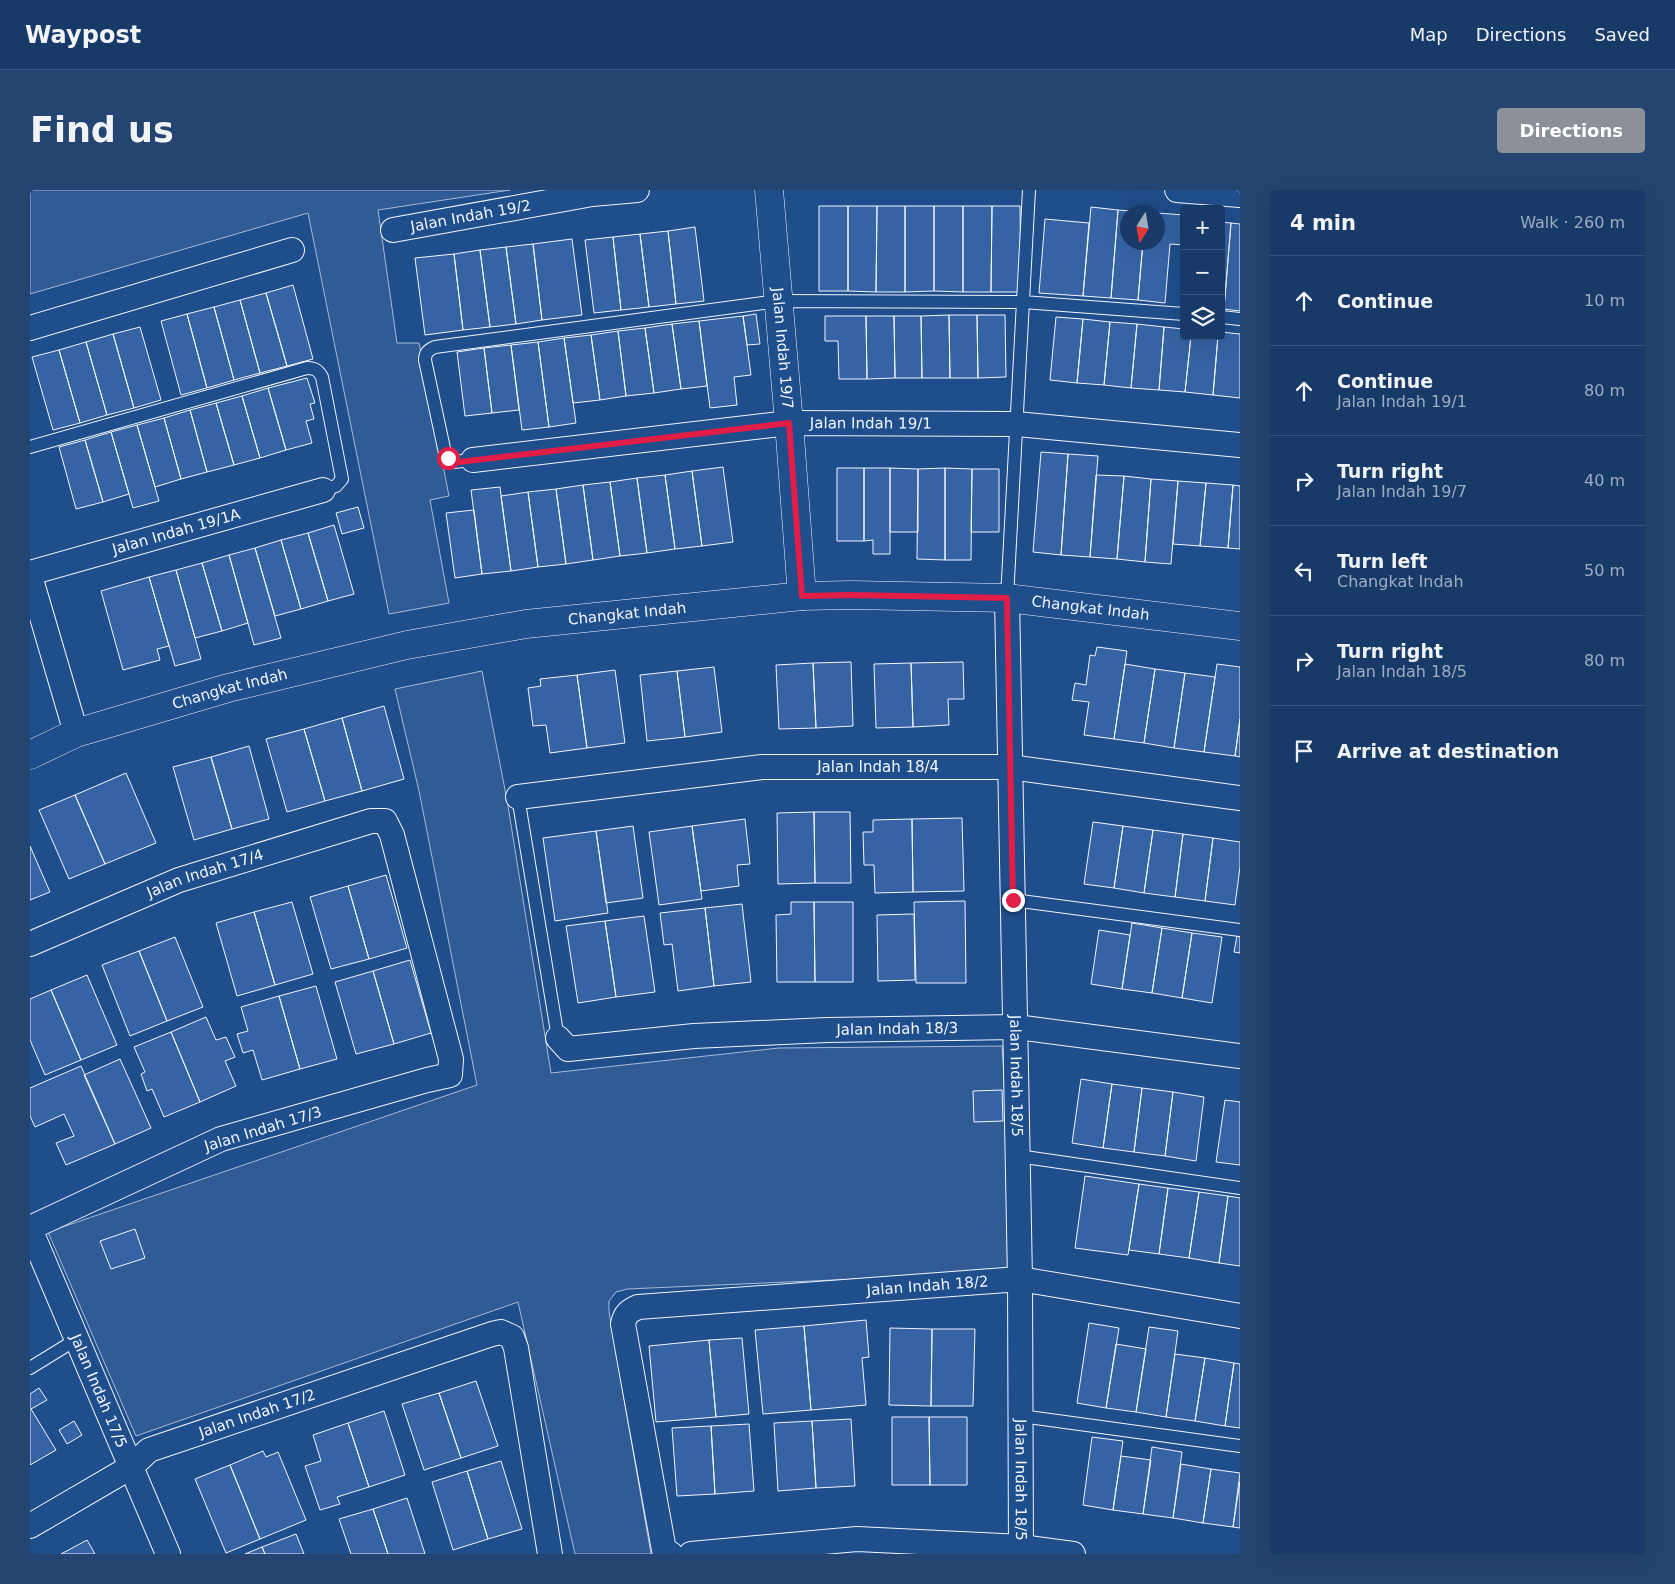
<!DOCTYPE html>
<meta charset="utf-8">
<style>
:root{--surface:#173a69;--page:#244571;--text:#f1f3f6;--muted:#9eadc0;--line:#36547d;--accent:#8c9099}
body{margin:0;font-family:"DejaVu Sans",sans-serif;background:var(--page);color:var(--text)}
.controls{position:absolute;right:15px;top:15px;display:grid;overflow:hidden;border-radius:5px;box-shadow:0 5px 20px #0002}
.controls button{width:45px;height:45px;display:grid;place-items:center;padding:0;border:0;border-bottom:1px solid var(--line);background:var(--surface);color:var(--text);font:25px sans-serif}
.compass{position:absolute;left:1090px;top:15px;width:45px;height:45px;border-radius:50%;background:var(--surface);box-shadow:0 5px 20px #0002;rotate:191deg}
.stop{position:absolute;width:15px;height:15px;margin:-11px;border:4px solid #e11d48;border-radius:50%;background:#fff}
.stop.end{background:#e11d48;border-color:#fff;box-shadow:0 1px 5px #0008}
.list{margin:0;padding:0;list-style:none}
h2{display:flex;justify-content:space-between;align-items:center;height:65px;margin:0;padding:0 20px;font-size:21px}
h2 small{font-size:16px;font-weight:400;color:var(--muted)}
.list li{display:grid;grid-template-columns:32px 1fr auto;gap:15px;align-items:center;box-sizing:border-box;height:90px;padding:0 20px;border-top:1px solid var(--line)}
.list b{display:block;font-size:19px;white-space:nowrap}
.list p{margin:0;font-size:16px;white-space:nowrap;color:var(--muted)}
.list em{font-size:16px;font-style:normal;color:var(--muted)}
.icon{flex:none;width:28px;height:28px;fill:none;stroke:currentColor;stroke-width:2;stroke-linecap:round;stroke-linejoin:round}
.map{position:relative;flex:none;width:1210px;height:1364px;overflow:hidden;border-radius:5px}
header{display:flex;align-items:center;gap:30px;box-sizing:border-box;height:70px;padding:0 25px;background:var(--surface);border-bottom:1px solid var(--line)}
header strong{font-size:24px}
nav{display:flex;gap:28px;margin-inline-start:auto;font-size:18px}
.intro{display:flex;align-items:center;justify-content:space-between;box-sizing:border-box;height:120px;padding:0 30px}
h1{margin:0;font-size:35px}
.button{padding:12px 22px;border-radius:5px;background:var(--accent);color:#fff;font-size:18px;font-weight:700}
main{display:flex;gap:30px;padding:0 30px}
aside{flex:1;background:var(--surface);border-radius:5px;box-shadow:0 5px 20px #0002}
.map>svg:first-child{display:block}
</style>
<header>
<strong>Waypost</strong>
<nav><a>Map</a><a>Directions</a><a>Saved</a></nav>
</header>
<div class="intro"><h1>Find us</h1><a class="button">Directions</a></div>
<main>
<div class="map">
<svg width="1210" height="1364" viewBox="0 0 1210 1364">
<rect width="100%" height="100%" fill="#1f4e8c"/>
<path fill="#305b95" stroke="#a8bbd7" d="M0 0H480L348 20 367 153H389L419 306 400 310 419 413 359 424 278 23 0 104Z
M452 481 477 610 521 883 749 858 972 856 987 1082 597 1099 586 1102 579 1111V1122L621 1364H545L488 1112 106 1246 18 1042 447 895 389 601 365 499Z"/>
<path fill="#3563a3" stroke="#f2f6ff" d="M789 16H818V101H789Z
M818 16H847L846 102 818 101Z
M847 16H875V102H846Z
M875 16H904V101L875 102Z
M904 16H933V102L904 101Z
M933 16H962L961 102H933Z
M962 16H990L991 102H961Z
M1061 17 1088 20 1081 108 1053 106Z
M1088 20 1115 22H1098V52H1113L1108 110 1081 108Z
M1128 23 1154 25V55L1140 54 1135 113 1108 110 1113 52H1128Z
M1015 29 1059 33 1053 106 1009 103Z
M1191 32 1201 33 1194 119H1191Z
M1201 33 1210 34V121L1194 119Z
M665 37 674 111 646 114 638 41Z
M638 41 646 114 619 117 610 44Z
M610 44 619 117 591 120 583 47Z
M583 47 591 120 564 123 555 50Z
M542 49 552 125 512 130 503 54Z
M503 54 512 130 486 134 476 57Z
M476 57 486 134 460 137 450 60Z
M450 60 460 137 433 140 424 64Z
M424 64 433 140 395 145 385 68Z
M263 95 283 169 257 176 236 103Z
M236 103 257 176 230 183 210 110Z
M210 110 230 183 204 190 184 117Z
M184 117 204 190 177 198 157 124Z
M157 124 177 198 151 205 131 131Z
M726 124 730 154 717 155 713 126Z
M919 125H947L948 188H920Z
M919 125 920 188H892L891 126Z
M947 125H975L976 187 948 188Z
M713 126 721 185 704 187 707 215 680 218 669 131Z
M795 126H836L837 189H809L808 151H795Z
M836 126H864L865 188 837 189Z
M864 126H891L892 188H865Z
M1026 127 1053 129 1047 193 1020 190Z
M1053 129 1080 132 1074 195 1047 193Z
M669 131 677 196 651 199 642 134Z
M1080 132 1107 134 1101 198 1074 195Z
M642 134 651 199 624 203 615 138Z
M1107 134 1134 137 1129 200 1101 198Z
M110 137 131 210 104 218 83 144Z
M1134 137 1154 139V146H1161L1155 202 1129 200Z
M615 138 624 203 596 206 588 141Z
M588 141 596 206 570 210 561 145Z
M1191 142 1210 144V208L1183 205 1188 146H1191Z
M83 144 104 218 77 225 56 152Z
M561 145 570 210 543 213 534 148Z
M1161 146H1188L1183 205 1155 202Z
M534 148 546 233 519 237 508 152Z
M56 152 77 225 50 233 29 160Z
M508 152 519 237 492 240 481 155Z
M481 155 489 220 462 223 454 158Z
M454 158 462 223 435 226 427 162Z
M29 160 50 233 23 240 2 167Z
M277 188 285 213 280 214 284 229 276 231 282 253 256 260 238 198Z
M238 198 256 260 230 268 212 206Z
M212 206 230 268 204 275 186 213Z
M186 213 204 275 177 282 160 220Z
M160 220 177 282 151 289 134 228Z
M134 228 151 289 125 297 107 235Z
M107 235 129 311 103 318 81 242Z
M81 242 99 304 73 312 55 250Z
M55 250 73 312 46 319 29 257Z
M1011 262 1038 264 1031 365 1003 362Z
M1038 264 1068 266 1060 367 1031 365Z
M693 277 703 352 672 356 662 281Z
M807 278H834V351H807Z
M834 278H860V364H843V350L834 351Z
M860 278 888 279V342H860Z
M915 278V370L887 369 888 279Z
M915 278 942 279 941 370H915Z
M942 279H969V342H941Z
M662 281 672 356 645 359 635 285Z
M635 285 645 359 617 363 607 288Z
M1066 285 1094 286 1087 369 1060 367Z
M1094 286 1121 289 1115 372 1087 369Z
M607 288 617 363 590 366 580 292Z
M1121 289 1148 291 1141 374 1115 372Z
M1148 291 1176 293 1170 356 1143 354Z
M580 292 590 366 563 370 553 295Z
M1176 293 1203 295 1198 358 1170 356Z
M553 295 563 370 536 374 526 299Z
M1203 295 1210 296V359L1198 358Z
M470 297 481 381 452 384 441 300Z
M526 299 536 374 508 377 498 302Z
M498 302 508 377 481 381 471 306Z
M328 317 334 338 312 344 306 323Z
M444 320 452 384 425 388 416 323Z
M304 335 324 404 298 411 278 343Z
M278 343 298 411 271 419 251 350Z
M251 350 271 419 245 426 225 358Z
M225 358 251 448 224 455 199 365Z
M199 365 218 433 192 441 172 373Z
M172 373 192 441 165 448 146 380Z
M146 380 171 469 145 476 119 387Z
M119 387 139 456 127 459 130 470 93 480 71 401Z
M1067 457 1097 461 1084 549 1054 545 1059 512 1042 510 1045 493 1056 495 1060 465 1065 466Z
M821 472 823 536 786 538 783 473Z
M933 472 934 509H918L919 535 883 537 881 473Z
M783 473 786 538 749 539 746 475Z
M881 473 883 537 846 538 844 474Z
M1095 474 1125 479 1114 553 1084 549Z
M1187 474 1210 477V529L1205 566 1174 562Z
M684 477 692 542 655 547 647 481Z
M1125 479 1155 483 1144 558 1114 553Z
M585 480 595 553 557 558 547 485Z
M647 481 655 547 617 551 610 485Z
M1155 483 1185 487 1174 562 1144 558Z
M547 485 557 558 520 563 516 535 503 536 498 498 511 496 510 489Z
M354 516 374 589 332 601 312 528Z
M312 528 332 601 295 611 274 539Z
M1210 529V567L1205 566Z
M274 539 295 611 257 622 236 549Z
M219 556 239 629 202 639 181 567Z
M181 567 202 639 164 650 143 577Z
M96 583 126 653 75 674 45 605Z
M45 605 75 674 39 689 9 620Z
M784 622 785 693 748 694 747 623Z
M784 622H820L821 693H785Z
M932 628 934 701 883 702 882 629Z
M715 629 720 674 707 675 709 696 671 701 662 636Z
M882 629 883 702 845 703 844 675H834L833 642H843V630Z
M1063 632 1093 636 1084 698 1054 694Z
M603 636 613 708 576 713 566 641Z
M662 636 672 709 629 715 619 642Z
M1093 636 1123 640 1114 703 1084 698Z
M1123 640 1153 644 1145 707 1114 703Z
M566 641 578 723 525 731 513 648Z
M1153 644 1183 648 1175 711 1145 707Z
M1183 648 1210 652V677L1205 715 1175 711Z
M0 656 20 702 0 710Z
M356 685 377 758 339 769 318 696Z
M318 696 339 769 301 779 280 707Z
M935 711 936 793H886L884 712Z
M262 712 283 784 245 795 224 722Z
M761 712H784L785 792H747L746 725 761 724Z
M784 712H823V792H785Z
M712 714 721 792 684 796 675 718Z
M675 718 684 796 648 801 642 754 634 755 630 723Z
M224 722 245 795 207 806 186 733Z
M884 724 885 790 848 791 847 725Z
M614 726 625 802 586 807 575 731Z
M575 731 586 807 548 813 536 736Z
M1102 733 1132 738 1122 803 1092 799Z
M1132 738 1162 743 1152 808 1122 803Z
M1069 740 1100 745 1092 799 1061 794Z
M1162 743 1192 747 1182 813 1152 808Z
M1207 746 1210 747V763L1204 762Z
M145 747 173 817 137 831 109 761Z
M109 761 137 831 100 846 72 775Z
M380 770 401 843 364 854 343 781Z
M343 781 364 854 326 864 305 792Z
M57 785 87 855 51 870 21 800Z
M286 796 307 869 270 879 249 806Z
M21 800 51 870 15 885 0 850V809Z
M249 806 270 879 232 890 223 860 213 863 207 844 218 841 211 817Z
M176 827 186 850 196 847 205 867 195 871 206 896 170 912 141 842Z
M141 842 170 912 134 927 122 899 117 901 111 884 115 882 104 857Z
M90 869 121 938 85 954 54 885Z
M51 876 85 954 36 975 26 953 44 946 34 924 5 937 0 926V898Z
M1051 889 1082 894 1073 958 1042 953Z
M1082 894 1112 898 1104 962 1073 958Z
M1112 898 1143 902 1135 966 1104 962Z
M972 900 973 931 944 932 943 901Z
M1143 902 1174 907 1166 971 1135 966Z
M1195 910 1210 912V975L1186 972Z
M1055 986 1109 994 1098 1065 1045 1058Z
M1109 994 1138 998 1129 1064 1099 1060Z
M1138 998 1169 1002 1159 1068 1129 1064Z
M1169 1002 1198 1006 1189 1073 1159 1068Z
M1198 1006 1210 1008V1076L1189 1073Z
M105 1039 115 1068 81 1079 70 1051Z
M836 1130 839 1167 832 1168 836 1215 781 1220 774 1136Z
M1059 1133 1089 1138 1076 1218 1047 1213Z
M774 1136 781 1220 733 1224 725 1140Z
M1119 1137 1148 1141 1136 1227 1106 1222Z
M860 1138 902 1139 901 1216 859 1215Z
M902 1139H945L943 1216H901Z
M712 1148 719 1224 686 1227 679 1150Z
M679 1150 686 1227 626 1232 619 1156Z
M1086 1154 1116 1159 1106 1222 1076 1218Z
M1145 1164 1175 1168 1165 1231 1136 1227Z
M1175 1168 1204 1173 1195 1236 1165 1231Z
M1204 1173 1210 1174V1238L1195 1236Z
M446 1191 468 1256 431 1268 409 1203Z
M9 1198 17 1210 1 1219 26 1260 0 1275V1204Z
M409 1203 431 1268 394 1280 372 1214Z
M354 1221 375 1285 339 1297 318 1233Z
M862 1227H899L900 1295H862Z
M899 1227H937V1295H900Z
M821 1229 825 1296 786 1298 782 1231Z
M44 1231 52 1245 37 1254 29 1240Z
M782 1231 786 1298 748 1301 744 1233Z
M318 1233 339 1297 307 1307 310 1314 290 1320 275 1276 291 1271 283 1245Z
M719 1234 724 1301 685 1304 681 1236Z
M681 1236 685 1304 647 1306 642 1238Z
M1062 1247 1093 1251 1083 1320 1053 1315Z
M1122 1257 1152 1262 1143 1328 1113 1324Z
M233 1261 236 1267 248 1262 276 1330 230 1349 200 1275Z
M1091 1266 1121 1270 1113 1324 1083 1320Z
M471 1271 492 1339 458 1349 437 1281Z
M1151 1274 1181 1279 1173 1333 1143 1328Z
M200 1275 230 1349 196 1363 165 1289Z
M1181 1279 1210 1283 1203 1337 1173 1333Z
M437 1281 458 1349 423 1360 402 1292Z
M1210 1291V1338L1203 1337Z
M377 1308 395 1364H358L343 1319Z
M343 1319 358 1364H321L309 1329Z
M266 1344 274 1364H235L232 1357Z
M57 1350 65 1364H31Z
M232 1357 235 1364H215Z"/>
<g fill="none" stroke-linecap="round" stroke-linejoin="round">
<defs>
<path id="service" d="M1191 127 1210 129
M0 257 277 178C285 178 288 180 292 187L312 289 306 296 293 300
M443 270 423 272 418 268 415 263 395 170C395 163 398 160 405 157L748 111 993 112 1154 124
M977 408 999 0
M488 607 528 848
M983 710 1210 740
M988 966 1210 998
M0 1178 47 1149
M991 1226 1210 1256"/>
<g id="minor">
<path d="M1147 0 1210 5"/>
<path id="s1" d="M363 40 562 4 607 0"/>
<path d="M0 138 262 60"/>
<path id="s2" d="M443 270 759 233 986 234 1210 255"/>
<path id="s3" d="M0 383 293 300"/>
<path d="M0 386 46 543"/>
<path id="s4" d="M977 408 990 1089 991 1364"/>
<path id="s5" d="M488 607 732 577H980L1210 608"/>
<path id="s6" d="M0 754 149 690 341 631H355L362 645 421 869 420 885 397 890 191 949 0 1038"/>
<path id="s7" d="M528 848 538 859 664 846 797 840 986 837 1210 866"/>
<path id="s8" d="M0 1039 138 1364"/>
<path id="s9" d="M0 1336 101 1277 119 1260 462 1144 471 1142 482 1147 486 1158 520 1364"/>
<path id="s10" d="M641 1364 634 1360 593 1134C595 1124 599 1121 608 1117L990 1089 1210 1126"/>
<path d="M661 1364 827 1349 991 1357 1043 1364"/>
</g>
<g id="tertiary">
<path id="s11" d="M739 0 759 233 772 406"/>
<path id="s12" d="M0 565 46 543 198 498 377 455 496 434 772 406 821 405 977 408 1210 436"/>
</g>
</defs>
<use href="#service" stroke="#f2f6ff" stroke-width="14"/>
<use href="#minor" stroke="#f2f6ff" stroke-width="26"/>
<use href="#tertiary" stroke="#f2f6ff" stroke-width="29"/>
<use href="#service" stroke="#1f4e8c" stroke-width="12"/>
<use href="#minor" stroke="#1f4e8c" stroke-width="24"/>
<use href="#tertiary" stroke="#1f4e8c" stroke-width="28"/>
</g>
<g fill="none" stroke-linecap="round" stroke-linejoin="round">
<path stroke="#e11d48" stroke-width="6" d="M418 268 423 272H429L759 233 772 406 821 405 977 408 983 710"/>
</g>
<g text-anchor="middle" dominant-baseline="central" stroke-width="4" stroke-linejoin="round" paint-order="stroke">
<g font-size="15" fill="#f2f6ff" stroke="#1f4e8c">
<text stroke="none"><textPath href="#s1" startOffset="79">Jalan Indah 19/2</textPath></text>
<text stroke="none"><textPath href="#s11" startOffset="159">Jalan Indah 19/7</textPath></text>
<text stroke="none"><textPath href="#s2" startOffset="400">Jalan Indah 19/1</textPath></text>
<text stroke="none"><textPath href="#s3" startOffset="152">Jalan Indah 19/1A</textPath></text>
<text stroke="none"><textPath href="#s12" startOffset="1081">Changkat Indah</textPath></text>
<text stroke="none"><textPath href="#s12" startOffset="616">Changkat Indah</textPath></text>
<text stroke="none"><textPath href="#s12" startOffset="211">Changkat Indah</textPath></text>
<text stroke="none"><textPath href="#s5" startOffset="362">Jalan Indah 18/4</textPath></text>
<text stroke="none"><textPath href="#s6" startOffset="189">Jalan Indah 17/4</textPath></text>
<text stroke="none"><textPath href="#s7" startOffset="345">Jalan Indah 18/3</textPath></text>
<text stroke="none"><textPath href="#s4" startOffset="478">Jalan Indah 18/5</textPath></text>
<text transform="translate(233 939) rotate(-17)">Jalan Indah 17/3</text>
<text stroke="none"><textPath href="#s10" startOffset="552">Jalan Indah 18/2</textPath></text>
<text stroke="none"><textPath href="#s8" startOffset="176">Jalan Indah 17/5</textPath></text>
<text stroke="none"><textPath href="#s9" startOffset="256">Jalan Indah 17/2</textPath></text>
<text stroke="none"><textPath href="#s4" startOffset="882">Jalan Indah 18/5</textPath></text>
</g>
</g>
</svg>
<div class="controls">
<button>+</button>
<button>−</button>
<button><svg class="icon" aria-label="layers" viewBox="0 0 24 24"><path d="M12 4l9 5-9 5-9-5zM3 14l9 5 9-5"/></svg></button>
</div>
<svg class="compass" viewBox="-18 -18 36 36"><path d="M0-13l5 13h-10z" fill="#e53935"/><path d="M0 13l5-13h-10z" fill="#9eadc0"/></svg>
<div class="stop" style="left:418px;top:268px"></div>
<div class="stop end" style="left:983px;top:710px"></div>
</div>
<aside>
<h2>4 min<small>Walk · 260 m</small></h2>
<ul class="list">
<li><svg class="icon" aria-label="ahead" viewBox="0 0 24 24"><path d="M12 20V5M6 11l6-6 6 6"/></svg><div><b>Continue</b></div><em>10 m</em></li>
<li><svg class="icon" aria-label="ahead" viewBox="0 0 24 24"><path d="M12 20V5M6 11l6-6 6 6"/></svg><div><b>Continue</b><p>Jalan Indah 19/1</p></div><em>80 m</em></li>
<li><svg class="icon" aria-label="right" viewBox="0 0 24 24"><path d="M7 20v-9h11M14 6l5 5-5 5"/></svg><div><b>Turn right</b><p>Jalan Indah 19/7</p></div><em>40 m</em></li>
<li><svg class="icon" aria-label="left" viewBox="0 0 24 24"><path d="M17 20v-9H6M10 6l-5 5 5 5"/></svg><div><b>Turn left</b><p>Changkat Indah</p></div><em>50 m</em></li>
<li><svg class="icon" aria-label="right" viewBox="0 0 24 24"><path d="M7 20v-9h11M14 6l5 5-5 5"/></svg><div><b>Turn right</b><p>Jalan Indah 18/5</p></div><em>80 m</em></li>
<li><svg class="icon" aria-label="arrive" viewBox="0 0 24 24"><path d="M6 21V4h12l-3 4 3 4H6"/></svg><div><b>Arrive at destination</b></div></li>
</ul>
</aside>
</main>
